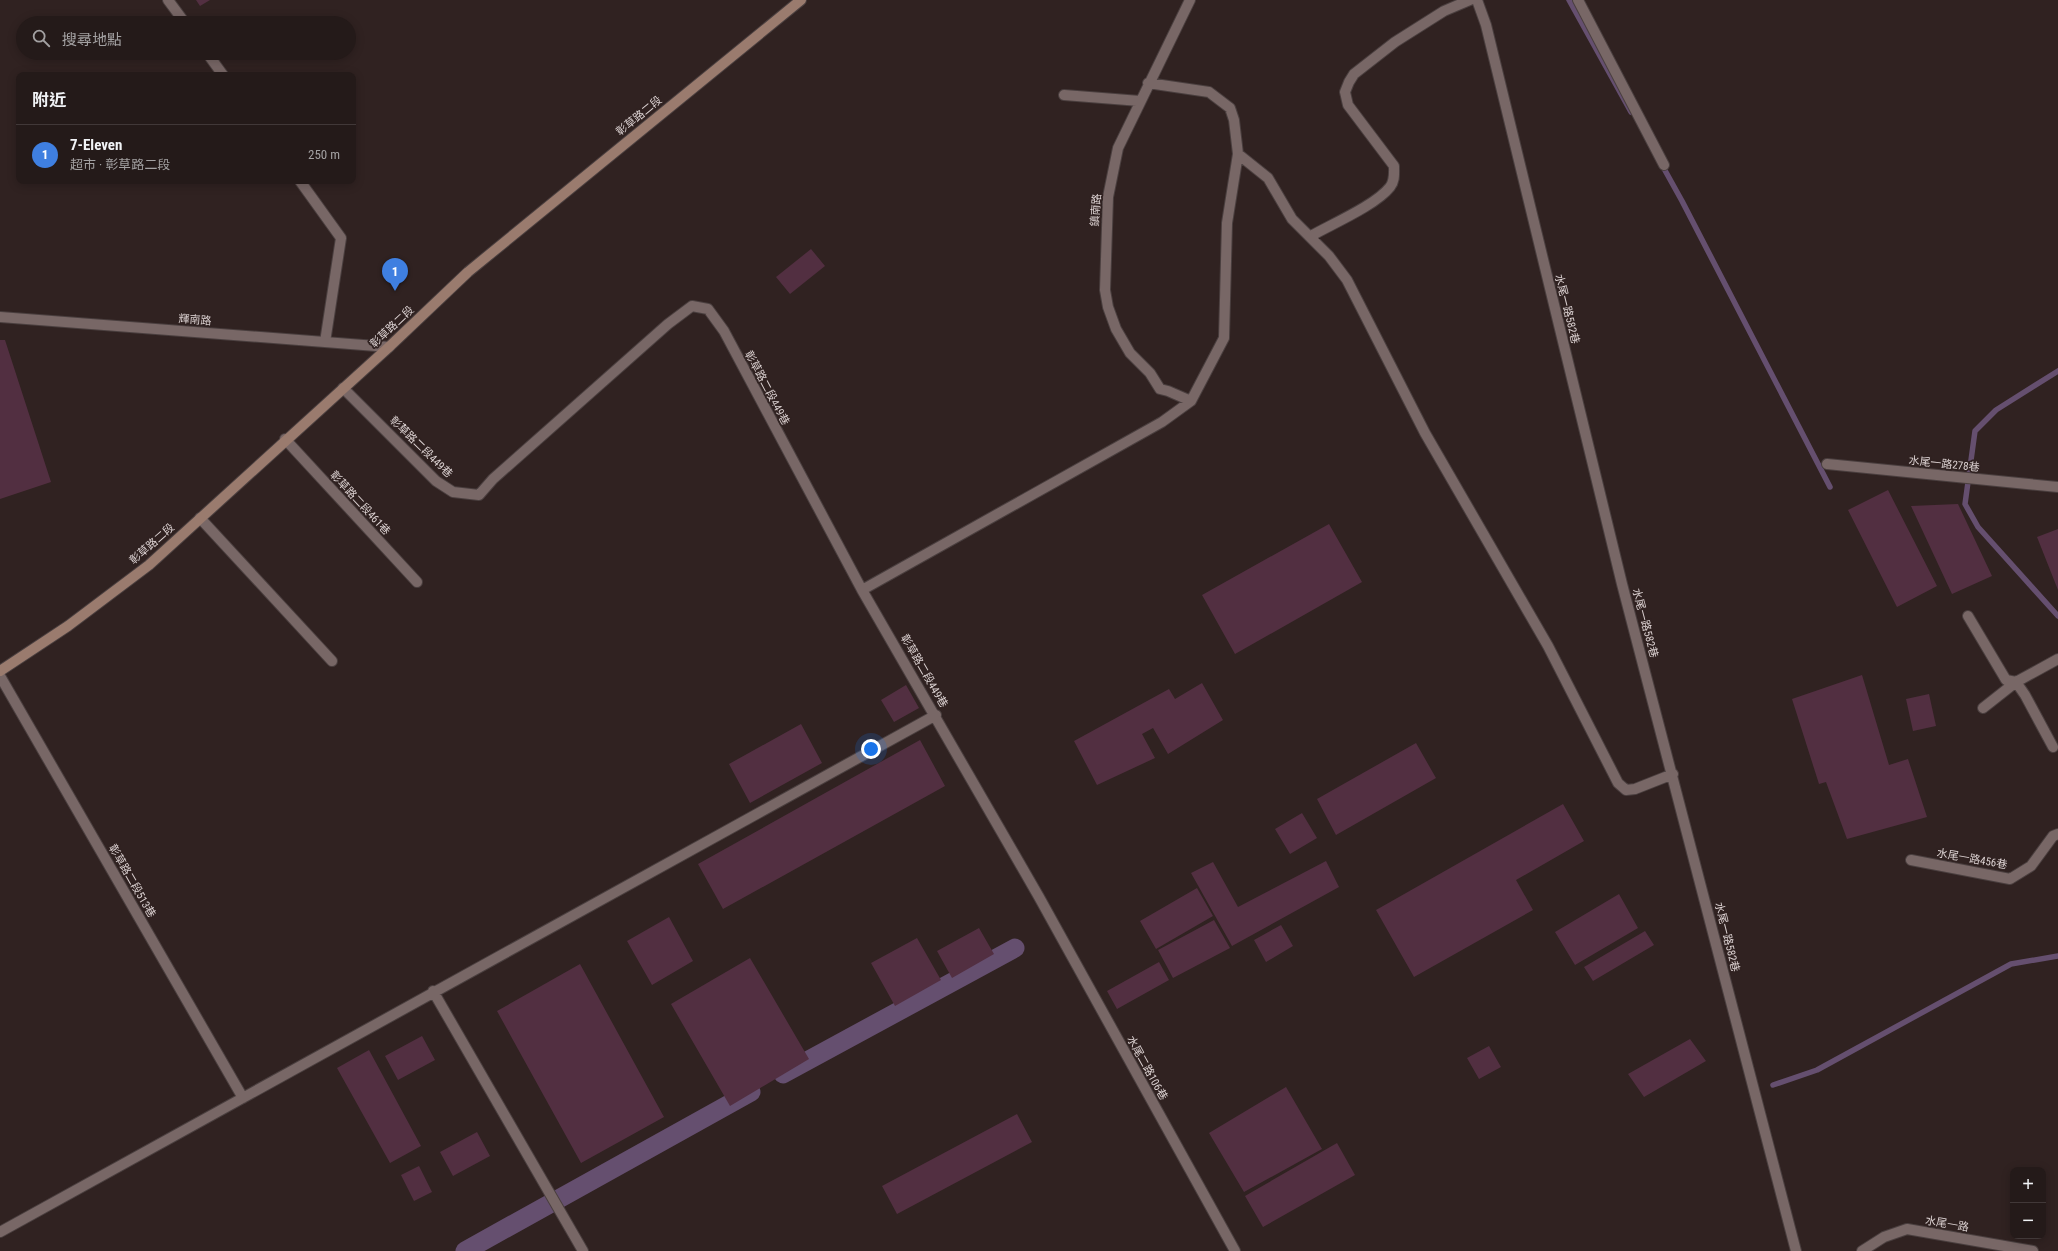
<!DOCTYPE html>
<html lang="zh-TW">
<meta charset="utf-8">
<style>
:root{--surface:#241a19;--page:#302726;--text:#f1f3f6;--muted:#a3a1a2;--line:#413838;--accent:#bca0f2}
body{margin:0;font-family:"Roboto Condensed","Noto Sans TC",sans-serif;background:var(--page);color:var(--text)}
.controls{position:absolute;right:12px;bottom:12px;display:grid;overflow:hidden;border-radius:8px;box-shadow:0 2px 10px #0003}
.controls button{width:36px;height:36px;display:grid;place-items:center;padding:0;border:0;border-bottom:1px solid var(--line);background:var(--surface);color:var(--text);font:20px sans-serif}
.you{position:absolute;left:871px;top:749px;width:14px;height:14px;margin:-10px;border:3px solid #fff;border-radius:50%;background:#1a73e8;box-shadow:0 0 0 6px #1a73e833}
.badge{display:grid;place-items:center;width:26px;height:26px;border-radius:50%;background:var(--accent);color:#fff;font-size:13px;font-weight:700}
.pin{position:absolute;translate:-50% -33px;filter:drop-shadow(0 1px 2px #0008)}
.pin::after{content:'';position:absolute;top:21px;width:14px;height:12px;background:inherit;clip-path:polygon(0 0,100% 0,50% 100%)}
.list{margin:0;padding:0;list-style:none}
h2{display:flex;justify-content:space-between;align-items:center;height:52px;margin:0;padding:0 16px;font-size:17px}
h2 small{font-size:13px;font-weight:400;color:var(--muted)}
.list li{display:grid;grid-template-columns:26px 1fr auto;gap:12px;align-items:center;box-sizing:border-box;height:60px;padding:0 16px;border-top:1px solid var(--line)}
.list b{display:block;font-size:15px;white-space:nowrap}
.list p{margin:0;font-size:13px;white-space:nowrap;color:var(--muted)}
.list em{font-size:13px;font-style:normal;color:var(--muted)}
.icon{flex:none;width:22px;height:22px;fill:none;stroke:currentColor;stroke-width:2;stroke-linecap:round;stroke-linejoin:round}
.map{position:relative;flex:none;width:2058px;height:1251px;overflow:hidden}
.search{position:absolute;background:var(--surface);box-shadow:0 2px 10px #0003;left:16px;top:16px;width:340px;height:44px;display:flex;align-items:center;gap:10px;box-sizing:border-box;padding:0 14px;border-radius:22px;color:var(--muted);font-size:15px}
.panel{position:absolute;background:var(--surface);box-shadow:0 2px 10px #0003;left:16px;top:72px;width:340px;height:112px;border-radius:8px}
.map>svg:first-child{display:block}
</style>
<div class="map">
<svg width="2058" height="1251" viewBox="0 0 2058 1251">
<rect width="100%" height="100%" fill="#302221"/>
<g fill="none" stroke-linecap="round" stroke-linejoin="round">
<path stroke="#654f6f" stroke-width="5.5" d="M1569 0 1631 112
M1662 165 1682 201 1830 487
M2058 371 1996 410 1975 431 1965 504 1978 527 2058 616
M1773 1085 1817 1070 2011 964 2058 956"/>
<path stroke="#654f6f" stroke-width="19" d="M783 1074 1015 948
M465 1251 751 1092"/>
</g>
<path fill="#522f41" d="M196 0H210L200 6Z
M811 249 825 266 790 294 776 277Z
M0 340H5L51 482 0 499Z
M1888 490 1937 586 1897 607 1848 510Z
M1958 504 1992 576 1952 594 1911 506Z
M1329 524 1362 582 1235 654 1202 595Z
M2058 529V590L2037 537Z
M1862 675 1889 765 1908 759 1927 817 1847 839 1826 782 1819 784 1792 699Z
M1202 683 1223 720 1168 754 1153 728 1142 734 1155 758 1097 785 1074 741 1169 689 1175 699Z
M906 685 919 708 894 722 881 700Z
M1929 694 1936 726 1913 731 1906 699Z
M801 724 822 763 750 803 729 764Z
M920 740 945 786 723 909 698 864Z
M1416 743 1436 778 1336 835 1317 799Z
M1563 804 1584 841 1516 880 1533 910 1414 977 1376 910Z
M1302 813 1317 838 1290 854 1275 829Z
M1326 861 1339 887 1232 946 1191 873 1213 862 1238 907Z
M1197 888 1213 916 1156 949 1140 921Z
M1619 894 1638 928 1575 965 1555 932Z
M669 917 693 961 652 985 627 941Z
M1214 920 1230 948 1173 978 1158 950Z
M1281 925 1293 946 1266 962 1254 940Z
M979 928 994 954 952 978 937 951Z
M1645 931 1654 945 1593 981 1584 967Z
M917 938 941 980 895 1006 871 963Z
M750 958 809 1059 730 1106 671 1004Z
M1159 962 1169 980 1117 1009 1107 991Z
M580 964 664 1117 581 1163 497 1011Z
M422 1036 435 1060 398 1080 385 1056Z
M1690 1039 1706 1061 1644 1097 1628 1074Z
M1489 1046 1501 1067 1479 1079 1467 1058Z
M369 1050 421 1146 390 1163 337 1068Z
M1286 1087 1322 1149 1244 1192 1209 1133Z
M1017 1114 1032 1142 897 1214 882 1186Z
M477 1132 490 1156 453 1176 440 1152Z
M1337 1143 1355 1175 1263 1227 1245 1196Z
M419 1166 432 1192 414 1201 401 1175Z"/>
<g fill="none" stroke-linecap="round" stroke-linejoin="round">
<defs>
<path id="lane" d="M1190 0 1118 148 1108 197 1105 290 1108 307 1116 329 1130 353 1150 373 1160 389 1168 391 1191 401
M1477 0 1486 25 1622 584 1796 1251
M1578 0 1664 165
M1064 95 1140 101
M1238 154 1268 178 1292 219 1329 256 1347 280 1425 433 1548 646 1618 783 1626 790 1635 789 1673 774
M1311 236C1332 224 1376 205 1390 187 1395 181 1394 174 1394 166L1348 105 1345 92 1349 82 1354 74 1395 42 1444 11 1470 0
M343 388 436 481 453 492 479 495 493 479 668 324 692 306 708 309 724 331 862 590 1039 897 1235 1251
M285 439 417 582
M1827 464 2058 487
M200 518 332 661
M862 590 1162 422 1191 401 1224 338 1227 223 1238 154 1234 120 1230 108 1209 92 1148 83
M1968 616 2006 680 2016 682 2025 695 2053 747
M0 676 243 1098
M1983 708 2016 682 2058 659
M1911 860 2010 879 2031 866 2053 836 2058 834
M433 991 583 1251
M0 1232 936 715
M1862 1251 1884 1237 1907 1229 2033 1251"/>
<path id="street" d="M168 0 185 23
M207 53 223 75
M300 181 341 238 325 342
M0 317 389 347"/>
<path id="secondary" d="M0 671 68 626 149 565 389 347 468 272 801 0"/>
</defs>
<use href="#lane" stroke="#4a3f3f" stroke-width="12"/>
<use href="#street" stroke="#4a3f3f" stroke-width="12"/>
<use href="#secondary" stroke="#4a3f3f" stroke-width="12"/>
<use href="#lane" stroke="#786766" stroke-width="10"/>
<use href="#street" stroke="#786766" stroke-width="10"/>
<use href="#secondary" stroke="#9a7b6e" stroke-width="10"/>
</g>
<g text-anchor="middle" dominant-baseline="central" stroke-width="3.5" stroke-linejoin="round" paint-order="stroke">
<g font-size="11" fill="#dcd2d2" stroke="#302221">
<text transform="translate(639 116) rotate(-39)">彰草路二段</text>
<text transform="translate(1096 210) rotate(-86)">鎮南路</text>
<text transform="translate(1567 309) rotate(76)">水尾一路582巷</text>
<text transform="translate(195 320) rotate(4)">輝南路</text>
<text transform="translate(392 327) rotate(-43)">彰草路二段</text>
<text transform="translate(767 388) rotate(62)">彰草路二段449巷</text>
<text transform="translate(421 447) rotate(44)">彰草路二段449巷</text>
<text transform="translate(1944 464) rotate(6)">水尾一路278巷</text>
<text transform="translate(360 503) rotate(47)">彰草路二段461巷</text>
<text transform="translate(152 544) rotate(-41)">彰草路二段</text>
<text transform="translate(1645 623) rotate(75)">水尾一路582巷</text>
<text transform="translate(924 671) rotate(60)">彰草路二段449巷</text>
<text transform="translate(1972 859) rotate(10)">水尾一路456巷</text>
<text transform="translate(132 881) rotate(60)">彰草路二段513巷</text>
<text transform="translate(1727 937) rotate(76)">水尾一路582巷</text>
<text transform="translate(1147 1068) rotate(61)">水尾二路106巷</text>
<text transform="translate(1947 1224) rotate(10)">水尾一路</text>
</g>
</g>
</svg>
<div class="controls">
<button>+</button>
<button>−</button>
</div>
<div class="you"></div>
<div class="pin badge" style="left:395px;top:291px;background:#3f7fe0">1</div>
<div class="search"><svg class="icon" aria-label="search" viewBox="0 0 24 24"><circle cx="10" cy="10" r="6"/><path d="M15 15l6 6"/></svg>搜尋地點</div>
<section class="panel">
<h2>附近<small></small></h2>
<ul class="list">
<li><span class="badge" style="background:#3f7fe0">1</span><div><b>7-Eleven</b><p>超市 · 彰草路二段</p></div><em>250 m</em></li>
</ul>
</section>
</div>
